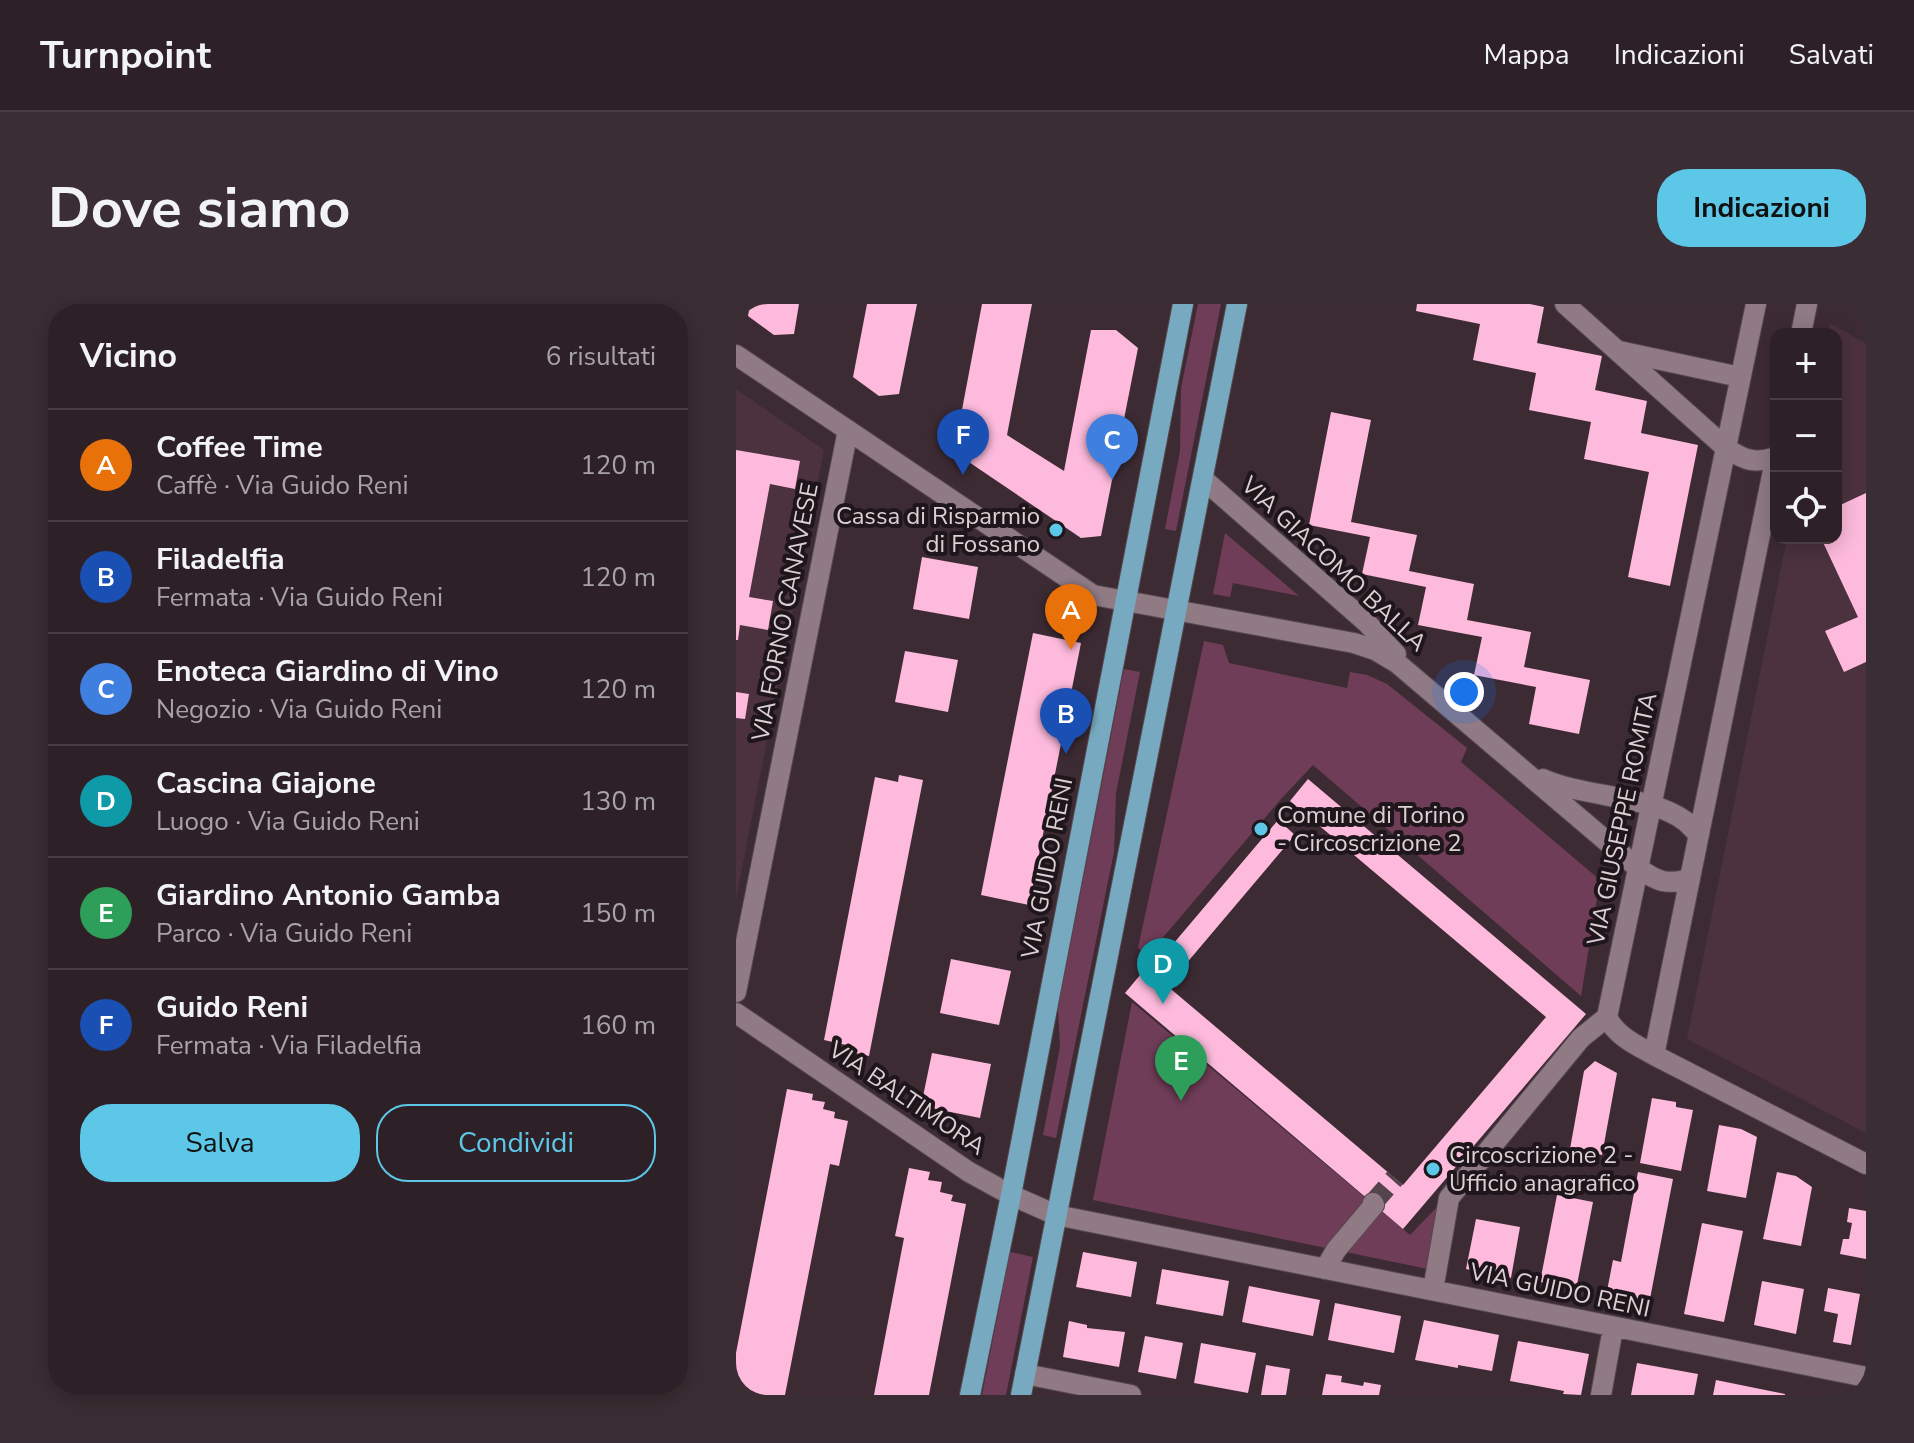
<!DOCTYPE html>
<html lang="it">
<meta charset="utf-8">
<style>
:root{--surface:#2e2027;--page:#3a2d33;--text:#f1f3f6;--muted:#a7a3a7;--line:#493e44;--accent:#5cc7e7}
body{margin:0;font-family:"Nunito Sans",sans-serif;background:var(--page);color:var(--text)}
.controls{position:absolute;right:24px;top:24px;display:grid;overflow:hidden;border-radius:16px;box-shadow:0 4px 20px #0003}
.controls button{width:72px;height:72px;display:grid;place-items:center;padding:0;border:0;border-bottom:2px solid var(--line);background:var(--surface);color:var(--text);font:40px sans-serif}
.you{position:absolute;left:728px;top:388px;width:28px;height:28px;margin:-20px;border:6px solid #fff;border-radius:50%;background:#1a73e8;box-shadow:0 0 0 12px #1a73e833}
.badge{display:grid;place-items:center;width:52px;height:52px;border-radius:50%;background:var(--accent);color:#fff;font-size:26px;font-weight:700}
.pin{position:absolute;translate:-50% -66px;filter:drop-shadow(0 2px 4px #0008)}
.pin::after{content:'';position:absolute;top:42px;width:28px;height:24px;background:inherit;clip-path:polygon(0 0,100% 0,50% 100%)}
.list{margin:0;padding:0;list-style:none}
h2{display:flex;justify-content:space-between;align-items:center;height:104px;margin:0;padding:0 32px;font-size:34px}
h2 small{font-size:26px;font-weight:400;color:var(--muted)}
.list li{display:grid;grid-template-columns:52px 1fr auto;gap:24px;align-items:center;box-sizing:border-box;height:112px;padding:0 32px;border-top:2px solid var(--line)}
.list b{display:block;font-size:30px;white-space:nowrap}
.list p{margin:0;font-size:26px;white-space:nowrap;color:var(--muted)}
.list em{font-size:26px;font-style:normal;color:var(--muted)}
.actions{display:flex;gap:16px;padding:24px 32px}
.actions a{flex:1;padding:18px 0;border:2px solid var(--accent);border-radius:32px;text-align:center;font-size:28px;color:var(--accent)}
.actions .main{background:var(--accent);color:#111}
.icon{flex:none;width:44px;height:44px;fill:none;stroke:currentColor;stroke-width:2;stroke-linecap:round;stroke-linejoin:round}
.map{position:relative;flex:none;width:1130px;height:1091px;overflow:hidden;border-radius:32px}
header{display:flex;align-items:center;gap:48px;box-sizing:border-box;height:112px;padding:0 40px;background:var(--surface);border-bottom:2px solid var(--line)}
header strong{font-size:38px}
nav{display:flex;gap:44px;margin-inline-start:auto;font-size:28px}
.intro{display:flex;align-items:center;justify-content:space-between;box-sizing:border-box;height:192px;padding:0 48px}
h1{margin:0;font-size:56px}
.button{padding:20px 36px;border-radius:32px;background:var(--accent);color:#111;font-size:28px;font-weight:700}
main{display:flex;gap:48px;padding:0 48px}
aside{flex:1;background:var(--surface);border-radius:32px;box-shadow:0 4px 20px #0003}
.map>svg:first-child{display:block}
</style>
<header>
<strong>Turnpoint</strong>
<nav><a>Mappa</a><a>Indicazioni</a><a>Salvati</a></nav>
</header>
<div class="intro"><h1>Dove siamo</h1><a class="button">Indicazioni</a></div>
<main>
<aside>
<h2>Vicino<small>6 risultati</small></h2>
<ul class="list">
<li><span class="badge" style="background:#e8710a">A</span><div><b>Coffee Time</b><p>Caffè · Via Guido Reni</p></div><em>120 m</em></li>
<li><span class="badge" style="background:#1a4fb4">B</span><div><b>Filadelfia</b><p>Fermata · Via Guido Reni</p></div><em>120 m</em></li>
<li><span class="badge" style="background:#3f7fe0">C</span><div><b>Enoteca Giardino di Vino</b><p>Negozio · Via Guido Reni</p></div><em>120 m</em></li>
<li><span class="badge" style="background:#0f9aa8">D</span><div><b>Cascina Giajone</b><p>Luogo · Via Guido Reni</p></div><em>130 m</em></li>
<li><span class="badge" style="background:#2e9e5b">E</span><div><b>Giardino Antonio Gamba</b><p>Parco · Via Guido Reni</p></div><em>150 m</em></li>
<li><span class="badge" style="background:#1a4fb4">F</span><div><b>Guido Reni</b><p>Fermata · Via Filadelfia</p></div><em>160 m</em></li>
</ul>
<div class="actions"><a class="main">Salva</a><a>Condividi</a></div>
</aside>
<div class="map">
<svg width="1130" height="1091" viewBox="0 0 1130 1091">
<rect width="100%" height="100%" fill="#3d2b34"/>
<path fill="#4b323e" d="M1094 19 1130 40V829L951 735 1051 234H1100V30H1092Z
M0 85 88 146 0 595Z"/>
<path fill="#703d58" d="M462 0H485L440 227 429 225 444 147 445 84Z
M489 229 563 292 497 279 494 293 477 290Z
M468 337 487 341 493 359 611 384 614 368 631 371 651 380 731 444 725 458 864 576 845 692 577 461 545 495 412 651 402 644Z
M388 365 404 368 380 489 378 548 320 834 307 831 324 743 322 704Z
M396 698 674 931 705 899 692 965 357 896Z
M274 948 297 953 270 1091H246Z"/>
<path fill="#fdbadc" d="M14 0H63L58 30 38 31 12 12Z
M131 0H181L163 90 143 92 117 73Z
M246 0H296L271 131 328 167 355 26H380L402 44 365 232 345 234 218 148Z
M681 0H794L808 3 801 39 866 52 859 86 911 97 905 129 962 141 934 282 892 273 913 168 848 155 855 118 793 106 800 69 737 56 744 20 680 7Z
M595 108 635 116 615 218 681 231 673 267 738 280 731 316 795 328 788 363 854 376 843 430 793 420 800 383 738 371 746 333 682 321 690 283 626 270 634 233 573 221Z
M0 146 64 157 59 185 34 180 13 293 37 297 32 326 4 321 2 336H0Z
M1130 189V358L1108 368 1089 327 1122 313 1085 234H1100V203Z
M186 253 242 263 233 315 177 305Z
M297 329 345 339 293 601 245 591Z
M169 347 222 356 212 408 159 398Z
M0 388 13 390 9 415 0 414Z
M163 471 187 476 133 752 109 747 110 741 88 736 139 473 162 478Z
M572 475 850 710 667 925 389 689 410 664 667 881 810 713 554 497Z
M542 516 559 531 449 661 432 646Z
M215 655 275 667 263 721 204 709Z
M196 749 255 760 244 814 185 802Z
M859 757 881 769 866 851 834 845 848 767Z
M51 785 77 790 76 796 89 798 87 805 99 808 98 814 112 817 103 862 94 860 49 1091H0V1049Z
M916 794 940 798V803L957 806 945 867 904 859Z
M983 821 1005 825 1021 833 1010 894 971 887Z
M173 864 194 868 192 876 206 878 204 888 217 891 215 897 230 900 193 1091H138L168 934 159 932Z
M902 868 937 875 913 1000 870 992 877 956 885 958Z
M1041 868 1060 872 1076 883 1065 942 1027 935Z
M821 891 857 898 840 986 804 978Z
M1113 904 1130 907V955L1104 950 1107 935H1113L1116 919 1111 918Z
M740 915 784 923 775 974 730 965Z
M966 919 1007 927 988 1018 948 1010Z
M347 948 401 958 395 993 340 983Z
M426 965 493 977 487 1012 420 1000Z
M1026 977 1068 985 1060 1030 1018 1021Z
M513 982 584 996 577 1032 506 1018Z
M1092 984 1124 990 1115 1041 1097 1038 1102 1010 1088 1007Z
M599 999 665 1012 658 1049 592 1036Z
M688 1016 763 1031 756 1067 722 1061V1064L679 1056Z
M333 1017 351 1021V1024L389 1028 383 1063 327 1053Z
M409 1032 447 1039 440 1075 402 1068Z
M782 1037 853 1050 845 1091 827 1090 828 1087 774 1077Z
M465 1039 520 1049 512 1089 458 1079Z
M901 1059 962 1070 958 1091H895Z
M530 1061 554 1065 550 1091H525Z
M590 1070 606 1072 605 1078 627 1082 628 1078 645 1081 643 1091H586Z
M980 1076 1049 1090V1091H977Z"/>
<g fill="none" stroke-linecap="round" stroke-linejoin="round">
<path stroke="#55444c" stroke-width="20" stroke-dasharray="20 10" stroke-linecap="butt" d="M637 899 659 874"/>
<defs>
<path id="minor" d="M829 0 990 144C1008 156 1018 160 1040 153
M1065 30 1071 0
M883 47 1004 73
M0 51 357 291 618 339 639 346 661 359 902 564C922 578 930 581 954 575
M467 175 630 318 660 350
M807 475C847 493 917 492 949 517 954 521 958 526 963 531
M0 688 112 126
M0 709 233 868 275 891 320 911 1130 1073
M871 713C880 732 900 741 918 751L1130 860
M918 751 1040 152
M589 965 600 946 638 901 637 899
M697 986 713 894 845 734 871 713 1020 0
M289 1070 395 1091
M865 1091 877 1024"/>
<path id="major" d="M234 1091 275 891 447 0
M285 1091 501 0"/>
</defs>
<use href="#minor" stroke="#57484f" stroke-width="22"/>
<use href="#major" stroke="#57484f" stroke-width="22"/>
<use href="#minor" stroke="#907b85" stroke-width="20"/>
<use href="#major" stroke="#77aac0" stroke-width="20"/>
</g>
<g fill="#5cc7e7" stroke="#1e161a" stroke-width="3">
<circle cx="320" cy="226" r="8"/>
<circle cx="525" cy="525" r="8"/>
<circle cx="697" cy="865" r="8"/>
</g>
<g text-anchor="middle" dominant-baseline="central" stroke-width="8" stroke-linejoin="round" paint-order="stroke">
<g font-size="24" fill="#dcd0d5" stroke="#1e161a" text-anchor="start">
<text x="304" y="212" text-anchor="end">Cassa di Risparmio<tspan x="304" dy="28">di Fossano</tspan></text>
<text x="541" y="511">Comune di Torino<tspan x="541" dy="28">- Circoscrizione 2</tspan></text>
<text x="713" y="851">Circoscrizione 2 -<tspan x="713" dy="28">Ufficio anagrafico</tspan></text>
</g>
<g font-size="24" fill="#dcd0d5" stroke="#1e161a">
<text transform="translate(598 260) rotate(43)">VIA GIACOMO BALLA</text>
<text transform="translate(49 308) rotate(-79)">VIA FORNO CANAVESE</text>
<text transform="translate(886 515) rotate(-78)">VIA GIUSEPPE ROMITA</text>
<text transform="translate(311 564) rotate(-79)">VIA GUIDO RENI</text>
<text transform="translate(171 794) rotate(34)">VIA BALTIMORA</text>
<text transform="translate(824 986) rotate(12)">VIA GUIDO RENI</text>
</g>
</g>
</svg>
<div class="controls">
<button>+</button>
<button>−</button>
<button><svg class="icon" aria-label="locate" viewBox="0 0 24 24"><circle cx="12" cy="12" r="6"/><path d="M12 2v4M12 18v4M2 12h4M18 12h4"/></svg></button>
</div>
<div class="you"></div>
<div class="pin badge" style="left:335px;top:346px;background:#e8710a">A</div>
<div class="pin badge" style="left:330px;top:450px;background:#1a4fb4">B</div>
<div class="pin badge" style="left:376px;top:176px;background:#3f7fe0">C</div>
<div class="pin badge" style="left:427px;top:700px;background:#0f9aa8">D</div>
<div class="pin badge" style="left:445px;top:797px;background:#2e9e5b">E</div>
<div class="pin badge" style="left:227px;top:171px;background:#1a4fb4">F</div>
</div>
</main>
